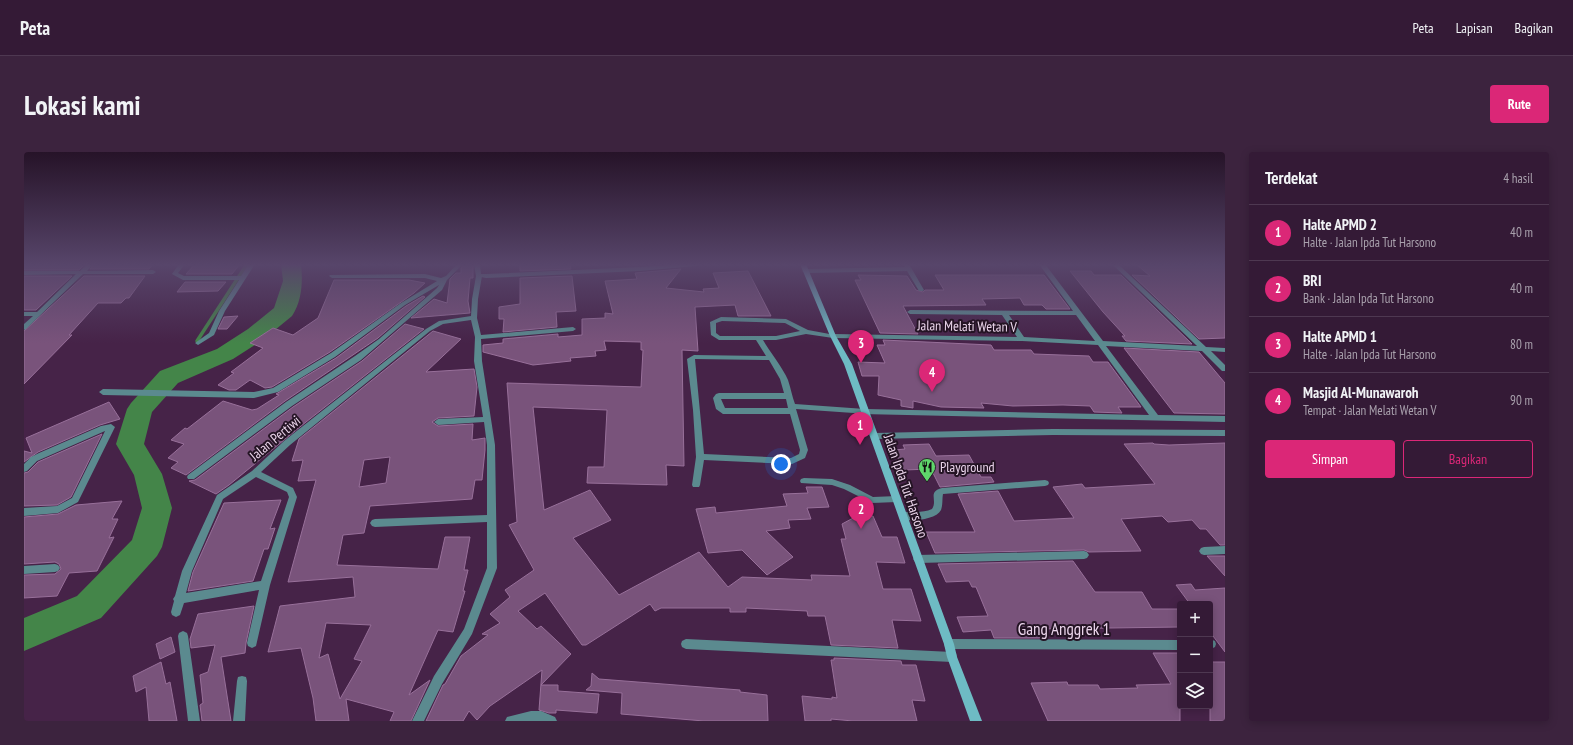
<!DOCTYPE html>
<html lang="id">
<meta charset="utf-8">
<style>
:root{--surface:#341a36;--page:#3c233e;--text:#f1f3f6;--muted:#a9a1ad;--line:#4e3851;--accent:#db2777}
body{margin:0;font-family:"PT Sans Narrow",sans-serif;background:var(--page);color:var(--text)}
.controls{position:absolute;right:12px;bottom:12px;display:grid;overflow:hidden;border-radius:4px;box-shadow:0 2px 10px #0003}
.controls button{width:36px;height:36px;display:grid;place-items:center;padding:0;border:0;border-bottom:1px solid var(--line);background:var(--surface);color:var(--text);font:20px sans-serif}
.you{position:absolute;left:757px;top:312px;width:14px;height:14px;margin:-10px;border:3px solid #fff;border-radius:50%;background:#1a73e8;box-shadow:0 0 0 6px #1a73e833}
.badge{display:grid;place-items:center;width:26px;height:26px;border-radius:50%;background:var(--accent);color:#fff;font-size:13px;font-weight:700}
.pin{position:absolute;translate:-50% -33px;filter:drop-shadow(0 1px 2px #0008)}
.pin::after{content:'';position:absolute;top:21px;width:14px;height:12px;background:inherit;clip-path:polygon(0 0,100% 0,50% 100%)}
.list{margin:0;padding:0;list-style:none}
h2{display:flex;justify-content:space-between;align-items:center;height:52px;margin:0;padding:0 16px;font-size:17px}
h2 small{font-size:13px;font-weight:400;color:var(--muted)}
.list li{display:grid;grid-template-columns:26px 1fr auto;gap:12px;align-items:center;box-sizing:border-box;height:56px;padding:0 16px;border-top:1px solid var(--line)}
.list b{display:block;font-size:15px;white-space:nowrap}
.list p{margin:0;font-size:13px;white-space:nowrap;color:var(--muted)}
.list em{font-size:13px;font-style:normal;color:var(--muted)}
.actions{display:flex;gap:8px;padding:12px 16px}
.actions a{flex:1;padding:9px 0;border:1px solid var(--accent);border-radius:4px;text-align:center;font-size:14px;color:var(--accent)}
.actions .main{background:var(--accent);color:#fff}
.icon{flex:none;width:22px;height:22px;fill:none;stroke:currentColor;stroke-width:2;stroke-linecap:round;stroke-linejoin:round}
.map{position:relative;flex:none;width:1201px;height:569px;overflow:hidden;border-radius:4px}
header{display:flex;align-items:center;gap:24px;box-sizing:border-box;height:56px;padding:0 20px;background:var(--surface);border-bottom:1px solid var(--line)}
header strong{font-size:19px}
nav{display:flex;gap:22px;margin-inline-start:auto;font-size:14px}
.intro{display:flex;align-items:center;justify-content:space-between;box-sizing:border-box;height:96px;padding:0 24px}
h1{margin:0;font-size:28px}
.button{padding:10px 18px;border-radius:4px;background:var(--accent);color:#fff;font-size:14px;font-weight:700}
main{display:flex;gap:24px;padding:0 24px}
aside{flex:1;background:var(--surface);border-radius:4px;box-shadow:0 2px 10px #0003}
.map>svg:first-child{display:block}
</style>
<header>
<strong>Peta</strong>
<nav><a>Peta</a><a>Lapisan</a><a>Bagikan</a></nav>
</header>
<div class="intro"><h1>Lokasi kami</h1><a class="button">Rute</a></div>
<main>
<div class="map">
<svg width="1201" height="569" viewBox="0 0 1201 569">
<rect width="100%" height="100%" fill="#462348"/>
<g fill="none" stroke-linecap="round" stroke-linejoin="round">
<path stroke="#448549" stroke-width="3.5" d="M173 189 223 112"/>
<path fill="#448549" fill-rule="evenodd" d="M257 112H277C279 129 278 149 268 164L240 187 209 207 154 231 128 260 120 292 138 322 148 356 138 395 133 404 77 466 0 499V466L53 444 108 388 118 356 110 323 92 292 103 257 107 251 136 219 193 197 224 177 250 156 259 129Z"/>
</g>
<path fill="#79537b" stroke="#98709a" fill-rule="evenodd" d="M0 112H61L55 118H0Z
M70 112H129L125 117H66Z
M171 112H216L208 122H162Z
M440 112H449V126H446L444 149 446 161 387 166 410 147 423 151 426 127 432 121H437V116Z
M496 112H546L547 117 496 119Z
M1112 112H1201V186L1175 187 1108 123 1126 124Z
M657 117 642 136 680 140 679 137 695 136 689 121 724 119 747 164H714L711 153 671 155 674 199 658 198 660 314 642 313 643 333 563 331 564 315H580L583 258 509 255 520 358 566 338 587 368 549 386 595 443 675 400 704 435 718 425 788 428 787 423 826 424 817 387H822L818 372 831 365 849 364 858 385H873L881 411 852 410 859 437H887L897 469 868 468 874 496 807 493 801 464H784L783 459 722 456V460H706V456H637L631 459 626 452 562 493H558L521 441 494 459 513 477 517 474 547 502 517 533H534V539L575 542 573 561 532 558V561H525L515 558 518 518 466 554 453 568 445 559 439 569H402L419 533 421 532 437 504 464 483 458 482 476 471 466 462 486 445 481 438 510 418 485 373 493 370 483 231 617 235 619 198H617V190L580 189 582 198 571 199 572 204 546 206 547 209 509 213 459 200V193L479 191V187L534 182V185L558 183V167L581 166V161L589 162 581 129 613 127 611 121Z
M1046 119H1067L1070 123H1097L1168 192 1102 189 1098 184H1101L1079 160Z
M834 123 883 124 892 138 899 140 901 138H920L911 123H1020L1046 157H1022L1018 153H1000L996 146 958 147 962 153 879 154 894 182 856 181 831 128H837Z
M0 124H48L12 158H0Z
M60 124H121L105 146H102L97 151H74L45 183H48L0 232V179Z
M548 124 552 159 532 160 533 175 479 180 480 167H475V155L496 152V126Z
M310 128H385L401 131 390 141 306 200 248 235 241 236 226 228 212 238H205L194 233 210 221 207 220 239 196 226 191 249 176 269 183 294 166Z
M161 130H202L194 139 153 140Z
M399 144 401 145 354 186 261 249 162 323 147 316 154 310 144 306 160 292 147 288 161 276 163 277 199 249 228 258 233 257 255 243 252 242 312 206 382 154Z
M214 164 203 177H194L200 165Z
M381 172 400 177 282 270 205 333 192 342 165 329 171 328 269 255 338 209Z
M409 179 437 187 402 220 450 217 453 235 450 264 414 266 408 270 414 274 449 272 448 288 461 286V298L458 328H451L448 347 346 354 340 381 319 383 313 413 414 417 421 385H446L440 418H444L439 439H441L429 480 414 478 385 543 406 528 387 569H366L370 560 322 547 325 569H292L289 546 277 496 244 500 256 454 331 445 329 425 264 430 292 328 274 329 279 308 268 309 275 287ZM366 305 362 331 335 335 340 308ZM302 471 347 473 330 507 338 509 316 547 304 502 295 506Z
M859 188 967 193 970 198H1007L1010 202 1065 204 1069 210H1084L1117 255H1094L1098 261 1070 260 1066 254 1039 253 989 254 957 251 960 256 917 255 889 249V256L877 254V248L854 243 855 224H838L834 210 861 211 853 193H861Z
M1100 196 1175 200 1201 231V262L1150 261Z
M85 250 96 267 76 273 14 300 0 310V299L8 301 2 286Z
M78 282 47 345 33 353 0 354V321L4 320 14 310Z
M1129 291 1130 292 1145 293 1201 291V393H1196L1182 377H1176L1168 368 1144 370 1138 364 1097 367 1117 399 1065 400 1060 398 911 401 902 380H951L934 342 974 339 990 369 1050 366 1029 335 1058 332 1061 336 1131 332 1100 292Z
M905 292 912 304 945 303 957 325H967L970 330 916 335 907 317 880 318 870 298 881 297 879 293Z
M782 335H798L805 355 783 356 787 367 764 368 766 376 742 379 769 405 743 423 718 398 684 401 672 357 691 355 692 361 763 354 759 342 784 341Z
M257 348 246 377 251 376 244 397H240L229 429 164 439 169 420 200 351Z
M98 349 88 367H94L85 386 90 385 73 419 45 421 33 444 0 446V423L31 422 37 417 35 412 31 410 0 412V365L34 362 52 353Z
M1183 404H1201V424Z
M1049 409 1071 440H1118L1128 457H1156V475L1016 477 1020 486H970L967 478 939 480 933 465 964 464 952 435H948L945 429 922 430 914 412Z
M1167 432 1171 438 1201 436V500L1186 480V452H1166L1152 433Z
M230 454 222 491 221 501 197 505 207 569H178L176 553 179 551 176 523 184 520 191 493 167 496 166 487 174 462Z
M147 485 151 500 136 507 132 492Z
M1129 501H1156V569H1024L1007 531 1043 530 1044 533H1074L1076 537 1114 536 1112 533 1147 532Z
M810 506 877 509 878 513H892L901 549 888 548 893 569H829L807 567V569H781L778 544 808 547V545L813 546 807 508H810Z
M137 510 142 532 146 530 153 569H125L122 535 112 540 109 524Z
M1186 510H1201V569H1186Z
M568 521 575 527 716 538V540L743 543 744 569H680L597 562 598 541 562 538 567 534Z"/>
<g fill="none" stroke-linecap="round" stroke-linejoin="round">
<path fill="#5b8a8f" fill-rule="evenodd" d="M879 112H885L900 138 899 139H895L883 119 781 121 778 119 781 117 881 115Z
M697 165 762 167 784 178 811 183 812 184 809 186 782 182 752 188H739C746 200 759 216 764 228 767 237 768 244 771 252L841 257 845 260 844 262 772 257 784 298 781 306 768 312 680 308 676 333 675 335H669L668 333 672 305 669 258 663 207 670 203 742 204 732 188H695L687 183 686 170ZM698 169 761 171 776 179 752 184H696L692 181V171ZM671 207 745 208 756 227 760 241H695L692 242 689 246 692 257 699 262H766L776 298 775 302 767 306 680 302ZM697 247H762L764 256H701Z
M780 326 808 327 826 333 849 345 873 344 876 345 877 347 876 349 873 350 848 351 820 337 808 333 777 331 776 329 777 327Z"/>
<path fill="#5b8a8f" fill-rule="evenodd" d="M63 112H69L63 119 129 118 132 120 129 122H59L2 177 0 178V172L9 164H0V160H13L52 122 0 123V119H56Z
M155 112H161L154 121 160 124H217L225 112H231L201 159 190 183 174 193 171 191 185 181 195 159 215 128H159L148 122Z
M433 112H439L423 128 418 138 359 189 337 208 268 254 170 327H164L163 325 164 323 262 250 331 204 355 187 413 136 415 133 381 153 311 205 254 240 230 246 79 243 75 240 79 237 230 240 249 236 307 201 377 151 413 129 401 126H308L305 124 306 123 401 122 417 126 422 124Z
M1015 112H1021L1079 189 1173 194 1088 112H1094L1182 195 1201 196V200L1187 199 1201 213V219H1198L1178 199 1082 194 1134 263 1201 264V270L838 262 837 260 841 257 1125 263 1074 193 998 189 809 186 806 184 809 182 993 185 978 163 886 162 883 160 886 158 1049 159ZM985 163H1052L1071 189 1000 185Z
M455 122 458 124 454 147 453 166 457 183 549 175 552 177 549 179 457 187 458 209 471 293 473 416 448 482 418 532 400 569H388L410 524 440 477 463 416V370L351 375 348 374 346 371 348 368 351 367 463 363V293L460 270 414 273 410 270 414 267 459 265 450 209 451 185 447 168 419 172 406 179 266 293 237 320 269 336 273 345 246 433 232 494 228 496 224 494 223 491 235 438 160 451 156 463 152 465 148 463 147 460 150 449 149 447 151 444 158 419 193 343 228 319 260 289 402 177 415 169 447 164 448 147 452 124ZM232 325 263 340 265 345 237 429 162 441 168 419 199 347Z
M87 272 91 275 54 350 34 361 0 364V356L33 354 48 346 81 279 13 309 3 319 0 320V312L7 305 15 301 77 274Z
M1029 277 1201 278V284L1029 283 851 287 847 284 851 281Z
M1021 328 1024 329 1025 331 1024 333 1021 334 919 342C918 347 919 353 917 358 912 368 886 370 876 367L875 364 876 361C886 358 898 362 908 357 914 348 903 340 918 336Z
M1201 394V402L1180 403 1177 402 1175 399 1177 396 1180 395Z
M1060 399 1063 400 1065 403 1063 406 1060 407 894 411 891 410 889 407 891 404 894 403Z
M31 412 34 413 36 416 34 419 31 420 0 422V414Z
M159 479 163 481 164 484 176 569H164L154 484 155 481Z
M662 487 928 500 932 501 933 505 932 509 928 510 662 497 658 495 657 492 658 489Z
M925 487 1156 488V498L925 497 921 495 920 492 921 489Z
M1186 487 1191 489 1192 492 1191 495 1187 497Z
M218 524 222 525 223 529 221 569H209L213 529 214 525Z
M507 559H517L531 565 533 569H481L483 565Z"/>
<path fill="#5b8a8f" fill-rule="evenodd" d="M450 112H456L457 122H462L615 115 657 112H675L672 114 615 119 462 126 452 124Z"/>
<path fill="#6ebbc4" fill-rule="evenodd" d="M776 112H782L812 184 828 212 930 492 933 505 958 569H946L923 505 920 492 820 212 806 184Z"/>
</g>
<linearGradient id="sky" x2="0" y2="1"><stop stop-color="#261328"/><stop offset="0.59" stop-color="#57456a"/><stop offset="1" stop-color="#57456a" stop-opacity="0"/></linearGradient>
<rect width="1201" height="191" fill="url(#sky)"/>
<defs>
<symbol id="restaurant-pin" viewBox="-11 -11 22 30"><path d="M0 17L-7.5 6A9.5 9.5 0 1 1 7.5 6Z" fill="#5fd56b" stroke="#241424"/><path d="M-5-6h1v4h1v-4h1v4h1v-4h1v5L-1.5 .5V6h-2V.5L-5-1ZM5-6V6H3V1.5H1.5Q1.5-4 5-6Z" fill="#111"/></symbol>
</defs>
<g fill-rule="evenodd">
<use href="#restaurant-pin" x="893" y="305" width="20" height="27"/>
</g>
<g text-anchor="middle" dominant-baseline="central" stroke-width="4" stroke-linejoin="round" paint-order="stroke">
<g font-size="14" fill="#ebd5eb" stroke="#241424">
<text transform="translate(943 174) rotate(1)">Jalan Melati Wetan V</text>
<text transform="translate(251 286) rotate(-40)">Jalan Pertiwi</text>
<text transform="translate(882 334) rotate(71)">Jalan Ipda Tut Harsono</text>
</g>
<g font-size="14" fill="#ebd5eb" stroke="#241424" text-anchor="start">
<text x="916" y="315">Playground</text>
</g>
<g font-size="17" fill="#ebd5eb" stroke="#241424">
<text x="1040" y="477">Gang Anggrek 1</text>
</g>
</g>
</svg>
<div class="controls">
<button>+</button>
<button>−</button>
<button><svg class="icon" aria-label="layers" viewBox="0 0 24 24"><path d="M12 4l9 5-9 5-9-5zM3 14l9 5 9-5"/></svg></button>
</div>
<div class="you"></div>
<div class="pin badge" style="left:836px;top:293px">1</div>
<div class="pin badge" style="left:837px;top:377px">2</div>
<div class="pin badge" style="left:837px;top:211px">3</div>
<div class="pin badge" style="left:908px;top:240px">4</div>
</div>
<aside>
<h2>Terdekat<small>4 hasil</small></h2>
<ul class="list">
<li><span class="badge">1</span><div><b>Halte APMD 2</b><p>Halte · Jalan Ipda Tut Harsono</p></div><em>40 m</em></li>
<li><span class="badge">2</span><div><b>BRI</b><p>Bank · Jalan Ipda Tut Harsono</p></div><em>40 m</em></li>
<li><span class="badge">3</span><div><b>Halte APMD 1</b><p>Halte · Jalan Ipda Tut Harsono</p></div><em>80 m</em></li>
<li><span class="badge">4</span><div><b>Masjid Al-Munawaroh</b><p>Tempat · Jalan Melati Wetan V</p></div><em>90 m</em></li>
</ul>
<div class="actions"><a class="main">Simpan</a><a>Bagikan</a></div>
</aside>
</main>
